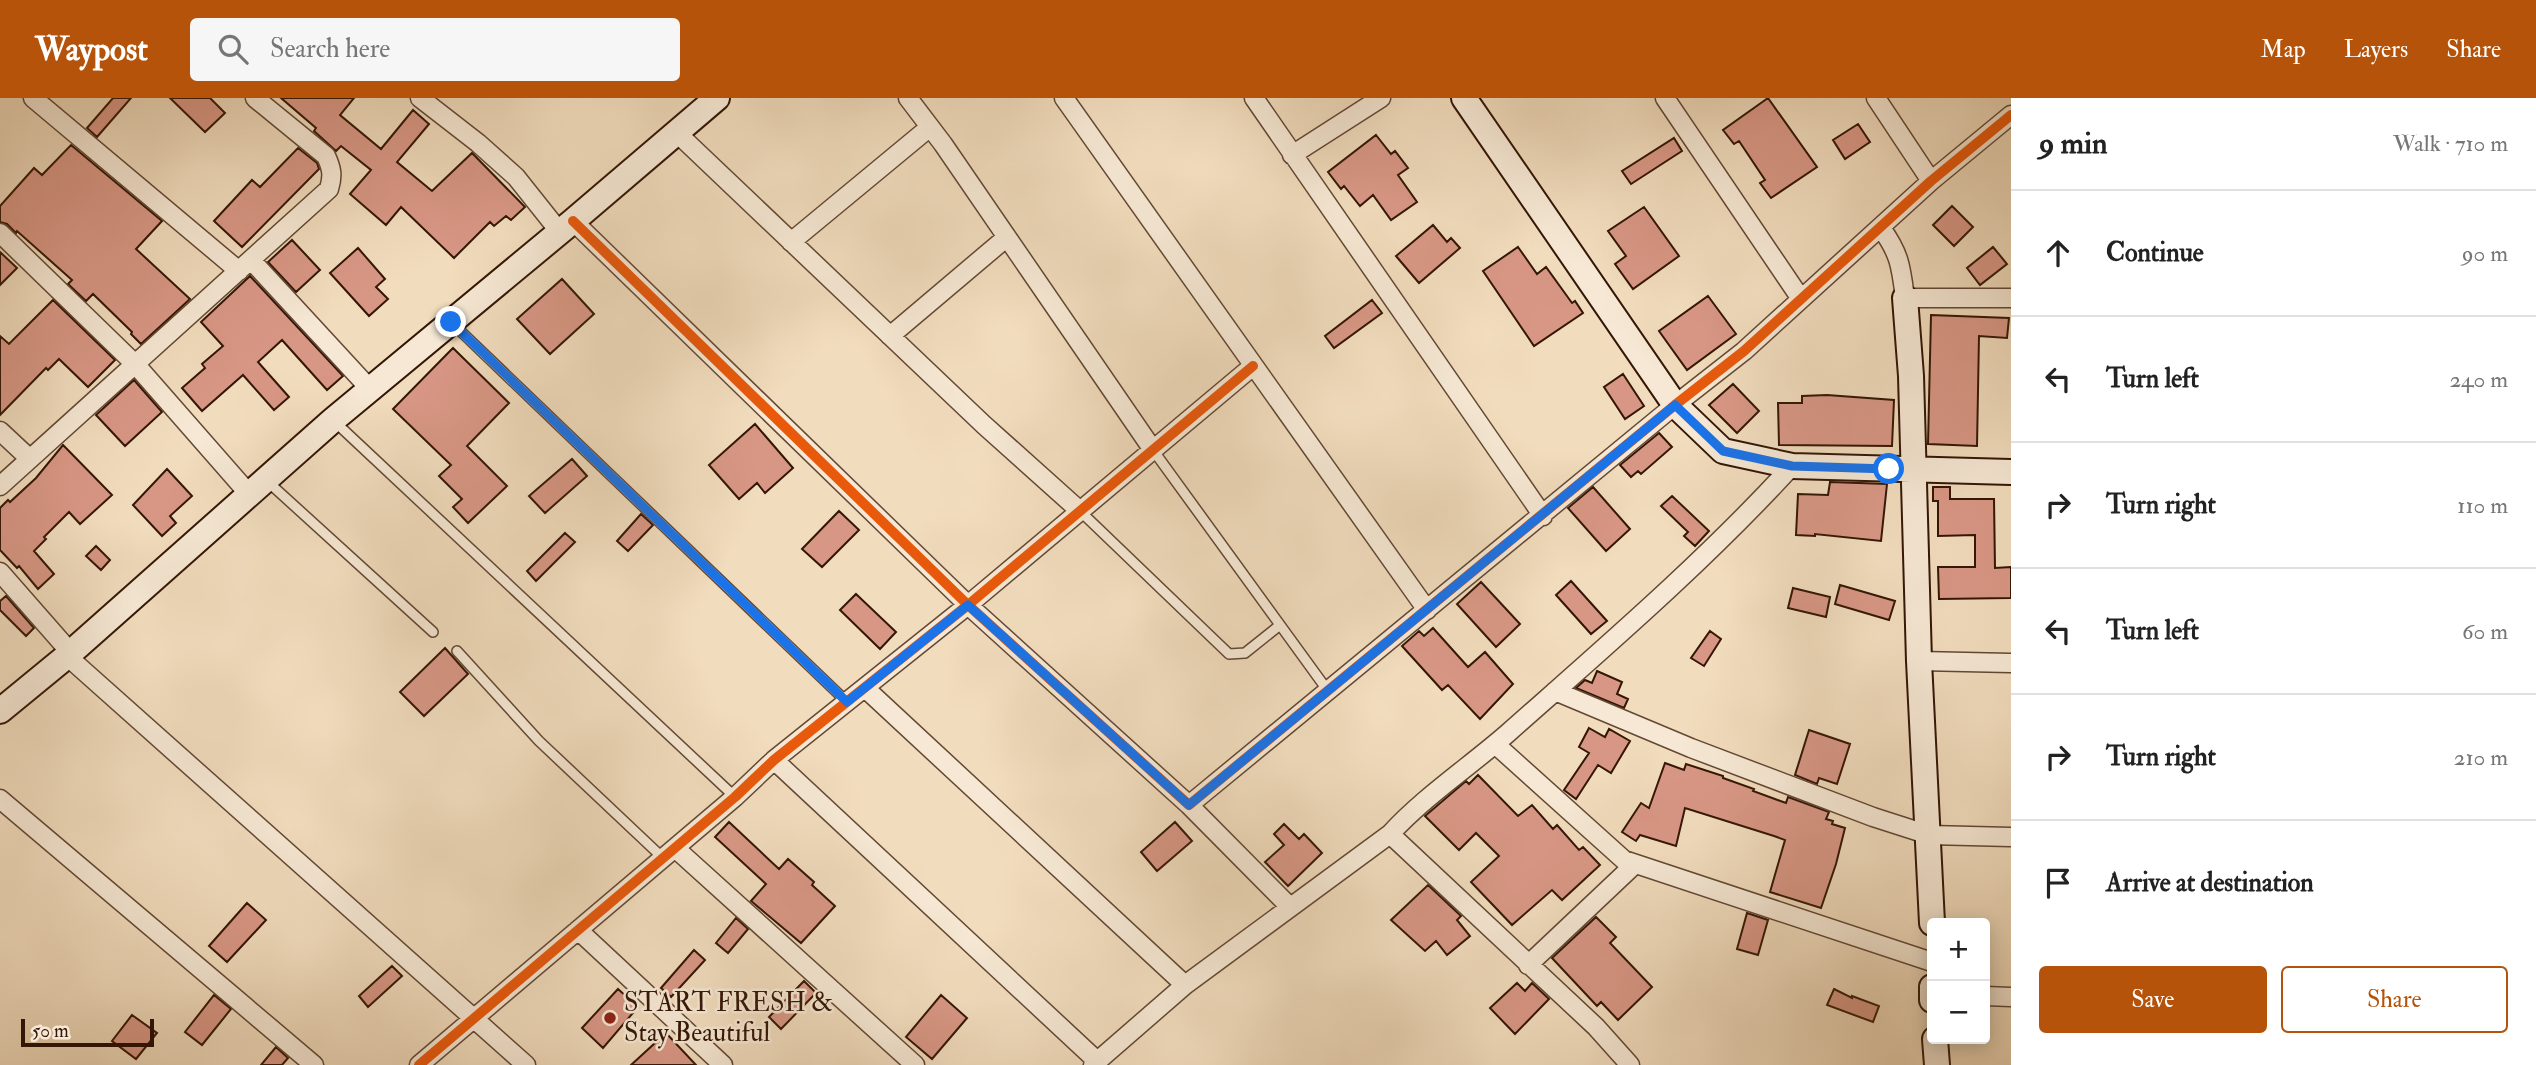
<!DOCTYPE html>
<meta charset="utf-8">
<style>
:root{--surface:#fff;--page:#f6f6f6;--text:#222;--muted:#767676;--line:#e0e0e0;--accent:#b45309}
body{margin:0;font-family:"IM FELL Double Pica",serif;background:var(--page);color:var(--text)}
.controls{position:absolute;right:21px;bottom:21px;display:grid;overflow:hidden;border-radius:7px;box-shadow:0 4px 18px #0003}
.controls button{width:63px;height:63px;display:grid;place-items:center;padding:0;border:0;border-bottom:2px solid var(--line);background:var(--surface);color:var(--text);font:35px sans-serif}
.scale{position:absolute;left:21px;bottom:18px;width:133px;box-sizing:border-box;padding-left:7px;border:4px solid #341606;border-top:0;font-size:19px;line-height:24px;white-space:nowrap;color:#341606;-webkit-text-stroke:5px #f6e8d4;paint-order:stroke}
.stop{position:absolute;width:21px;height:21px;margin:-16px;border:5px solid #1a73e8;border-radius:50%;background:#fff}
.stop.end{background:#1a73e8;border-color:#fff;box-shadow:0 2px 7px #0008}
.list{margin:0;padding:0;list-style:none}
h2{display:flex;justify-content:space-between;align-items:center;height:91px;margin:0;padding:0 28px;font-size:30px}
h2 small{font-size:23px;font-weight:400;color:var(--muted)}
.list li{display:grid;grid-template-columns:46px 1fr auto;gap:21px;align-items:center;box-sizing:border-box;height:126px;padding:0 28px;border-top:2px solid var(--line)}
.list b{display:block;font-size:26px;white-space:nowrap}
.list em{font-size:23px;font-style:normal;color:var(--muted)}
.actions{display:flex;gap:14px;padding:21px 28px}
.actions a{flex:1;padding:16px 0;border:2px solid var(--accent);border-radius:7px;text-align:center;font-size:24px;color:var(--accent)}
.actions .main{background:var(--accent);color:#fff}
.icon{flex:none;width:38px;height:38px;fill:none;stroke:currentColor;stroke-width:2;stroke-linecap:round;stroke-linejoin:round}
.map{position:relative;flex:none;width:2011px;height:967px;overflow:hidden}
header{display:flex;align-items:center;gap:42px;box-sizing:border-box;height:98px;padding:0 35px;background:var(--accent);color:#fff}
header strong{font-size:33px}
nav{display:flex;gap:38px;margin-inline-start:auto;font-size:24px}
.search{width:490px;height:63px;background:var(--page);display:flex;align-items:center;gap:18px;box-sizing:border-box;padding:0 24px;border-radius:7px;color:var(--muted);font-size:26px}
main{display:flex}
aside{flex:1;background:var(--surface)}
.map>svg:first-child{display:block}
</style>
<header>
<strong>Waypost</strong>
<div class="search"><svg class="icon" aria-label="search" viewBox="0 0 24 24"><circle cx="10" cy="10" r="6"/><path d="M15 15l6 6"/></svg>Search here</div>
<nav><a>Map</a><a>Layers</a><a>Share</a></nav>
</header>
<main>
<div class="map">
<svg width="2011" height="967" viewBox="0 0 2011 967">
<rect width="100%" height="100%" fill="#f1dcbd"/>
<filter id="stains"><feTurbulence type="fractalNoise" baseFrequency=".00286" numOctaves="4"/><feColorMatrix values="0 0 0 0 .2 0 0 0 0 .09 0 0 0 0 .02 0 0 0 .5 -.17"/></filter>
<radialGradient id="worn" r=".72"><stop offset=".6" stop-color="#630" stop-opacity="0"/><stop offset="1" stop-color="#630" stop-opacity=".3"/></radialGradient>
<path fill="#d89785" stroke="#341606" stroke-width="2" d="M113 0H131L97 39 87 30Z
M170 0H210L225 15 205 34Z
M281 0H354L340 17 381 51 413 12 429 26 397 64 432 93 472 55 525 109 511 122 506 118 494 128 490 124 454 160 401 109 386 127 350 96 371 72 341 48 336 53 314 33 316 30Z
M1768 0 1817 69 1771 100 1760 85 1765 82 1739 43 1734 46 1723 32Z
M1858 26 1870 44 1845 61 1833 42Z
M1376 37 1391 56 1395 53 1408 70 1398 77 1417 104 1391 122 1373 97 1360 108 1344 88 1341 91 1328 74Z
M1674 40 1682 53 1631 86 1622 73Z
M71 47 162 123 136 151 190 201 141 246 131 236 132 234 93 196 86 203 68 186 72 182 17 133 16 135 7 126 0 124V108L34 70 42 77Z
M298 50 317 65 319 71 242 149 214 123 252 82 260 89Z
M1952 108 1973 129 1954 148 1933 127Z
M1644 109 1679 158 1633 191 1615 166 1626 158 1608 133Z
M1433 127 1447 144 1451 140 1460 150 1419 185 1396 158Z
M292 142 320 172 296 194 268 164Z
M1518 149 1537 176 1546 169 1572 205 1575 203 1583 215 1534 248 1483 173Z
M1993 149 2007 166 1980 187 1967 170Z
M358 150 385 181 376 189 388 201 369 218 330 175Z
M0 154 17 170 0 187Z
M250 178 343 278 327 292 282 242 258 264 289 299 274 312 243 277 202 313 182 290 205 270 202 266 223 248 201 224Z
M562 181 594 216 550 256 517 221Z
M1708 198 1736 236 1687 272 1659 233Z
M53 202 115 262 88 289 59 261 48 272 46 270 0 317V238L9 246Z
M1372 202 1382 215 1334 250 1325 238Z
M1931 217 2009 220 2007 240 1979 238 1977 348 1928 346Z
M453 250 509 305 467 348 507 388 468 425 453 409 462 401 439 378 451 367 393 311Z
M1623 276 1644 308 1625 321 1604 289Z
M134 282 162 314 125 348 96 317Z
M1733 286 1759 313 1737 335 1709 307Z
M1827 297 1894 302 1892 348 1779 347 1778 305H1802V298Z
M755 326 793 370 765 395 757 385 739 401 709 367Z
M1659 335 1672 349 1641 376 1638 373 1631 379 1620 367Z
M63 347 112 397 80 426 69 414 44 439 46 441 34 453 54 476 38 491 19 468 17 470 0 452V410L8 402 10 404 36 380Z
M572 361 587 378 545 415 529 398Z
M167 371 192 398 170 418 176 425 162 438 133 407Z
M1830 384 1887 386 1881 443 1815 436V438L1796 437 1798 396 1828 397Z
M1593 389 1630 431 1606 453 1568 410Z
M1933 389H1950V401H1994L1995 470 2011 469V500L1939 501 1938 469H1975V437L1938 438V403H1933Z
M1672 398 1709 433 1695 448 1684 438 1688 434 1661 408Z
M839 413 859 432 822 469 802 451Z
M641 416 653 427 628 453 617 443Z
M565 435 575 444 536 483 527 473Z
M96 448 110 462 101 472 86 458Z
M1571 483 1607 523 1591 536 1556 497Z
M1481 484 1520 526 1496 549 1457 506Z
M1840 487 1895 503 1889 522 1835 506Z
M1793 490 1830 499 1826 519 1788 510Z
M856 496 896 534 880 551 840 512Z
M6 498 34 530 26 538 0 512V503Z
M1433 530 1468 569 1485 554 1513 586 1480 621 1448 587 1442 592 1402 548 1419 533 1424 538Z
M1710 533 1721 541 1704 568 1691 560Z
M445 550 468 576 424 618 400 594Z
M1597 573 1622 584 1617 596 1628 601 1624 610 1576 590 1585 582 1592 585Z
M1589 630 1605 639 1609 631 1630 643 1611 675 1598 667 1576 701 1564 692 1589 655 1579 649Z
M1809 632 1850 646 1837 686 1819 680 1817 686 1795 677Z
M1665 665 1684 672 1686 666 1723 678V680L1754 691 1753 693 1786 705 1788 699 1829 714 1826 721 1833 723 1832 726 1845 730 1836 766 1821 810 1770 794 1785 742 1774 738 1685 710 1676 748 1640 737 1636 743 1622 734 1641 705 1649 710Z
M1478 677 1518 718 1532 707 1553 731 1557 727 1579 752 1583 749 1600 767 1562 802 1552 792 1512 827 1471 784 1499 758 1476 735 1459 752 1425 718 1466 683 1469 686Z
M729 724 779 771 788 761 814 784 812 787 835 808 801 845 751 803 766 786 715 739Z
M1175 724 1192 743 1157 773 1141 754Z
M1284 726 1299 741 1304 736 1322 755 1288 788 1265 764 1284 747 1274 736Z
M1428 787 1461 818 1457 822 1470 838 1447 857 1436 843 1425 853 1391 822Z
M247 805 266 822 227 864 209 848Z
M1747 815 1768 822 1758 857 1737 851Z
M1596 819 1616 839 1610 845 1652 889 1618 922 1601 904 1597 908 1552 860Z
M736 820 748 831 728 855 716 845Z
M694 852 705 862 671 899 661 890Z
M392 868 402 878 368 909 359 898Z
M804 883 816 895 781 931 769 919Z
M1517 885 1525 893 1532 885 1549 901 1515 936 1490 910Z
M618 891 638 909 603 950 582 930Z
M1834 891 1852 900V898L1879 908 1873 924 1827 907Z
M214 897 231 911 202 947 185 934Z
M941 897 967 920 932 961 906 939Z
M132 917 157 935 136 961 112 943Z
M666 935 696 967H631Z
M276 949 288 960 282 967H261Z"/>
<g fill="none" stroke-linecap="round" stroke-linejoin="round">
<defs>
<path id="lane" d="M452 225 847 604
M334 323 735 699
M1153 352 1328 593
M267 383 433 534
M1080 413 1229 556 1245 555 1280 527
M457 553 539 643 663 760"/>
<path id="street" d="M33 0 239 173
M420 0 478 45 516 79 559 133
M908 0 943 46 1153 352
M1064 0 1427 512
M1254 0 1543 418
M1665 0 1801 201
M1876 0 1931 83
M677 35 984 327 1080 413
M1292 57 1381 0
M573 123 968 507 1189 707 1675 307 1744 253 1931 83 2011 17
M1881 130C1900 156 1901 169 1905 200H2011
M0 135 136 267 249 396
M791 144 930 29
M252 163 370 291
M890 238 1007 139
M0 333 30 361
M0 388 329 91C333 78 332 71 326 58L255 0
M0 474 71 555
M67 558 526 967
M1919 563 2011 565
M865 590 1185 887
M1555 593 1691 650 1873 719 1929 737 2011 739
M1495 646 1624 762 1932 864
M774 662 1097 963
M0 701 314 967
M1189 707 1290 809
M1390 736 1596 929 1630 967
M675 750 915 967
M578 832 723 967
M1528 867 1635 766
M1985 898 2011 899
M419 967 735 699 774 662 968 507 1253 268
M1093 967 1185 887 1390 736C1425 698 1469 669 1508 635 1605 549 1704 464 1792 368"/>
<path id="secondary" d="M1464 0 1675 307 1723 353 1792 368 2011 374
M1905 200 1911 278 1919 563 1932 825
M0 613 67 558 333 322 573 123 717 0
M1932 889V902
M1935 941 1937 967"/>
</defs>
<use href="#lane" stroke="#634834" stroke-width="12"/>
<use href="#street" stroke="#634834" stroke-width="21"/>
<use href="#secondary" stroke="#341606" stroke-width="28"/>
<use href="#lane" stroke="#f6e8d4" stroke-width="9"/>
<use href="#street" stroke="#f6e8d4" stroke-width="18"/>
<use href="#secondary" stroke="#f6e8d4" stroke-width="24"/>
<defs>
<path id="cycleway" d="M573 123 968 507 1189 707 1675 307 1744 253 1931 83 2011 17
M419 967 735 699 774 662 968 507 1253 268"/>
</defs>
<use href="#cycleway" stroke="#f6e8d4" stroke-width="15"/>
<use href="#cycleway" stroke="#e8590c" stroke-width="10"/>
</g>
<g fill="none" stroke-linecap="round" stroke-linejoin="round">
<path stroke="#1a73e8" stroke-width="9" d="M451 224 847 604 968 507 1189 707 1675 307 1723 353 1792 368 1889 371"/>
</g>
<circle fill="#8f2418" stroke="#f6e8d4" stroke-width="2.5" cx="610" cy="920" r="7"/>
<g text-anchor="middle" dominant-baseline="central" stroke-width="5" stroke-linejoin="round" paint-order="stroke">
<g font-size="26" fill="#341606" stroke="#f6e8d4" text-anchor="start">
<text x="624" y="905">START FRESH &amp;<tspan x="624" dy="30">Stay Beautiful</tspan></text>
</g>
</g>
<rect width="100%" height="100%" filter="url(#stains)"/>
<rect width="100%" height="100%" fill="url(#worn)"/>
</svg>
<div class="controls">
<button>+</button>
<button>−</button>
</div>
<div class="scale">50 m</div>
<div class="stop" style="left:1889px;top:371px"></div>
<div class="stop end" style="left:451px;top:224px"></div>
</div>
<aside>
<h2>9 min<small>Walk · 710 m</small></h2>
<ul class="list">
<li><svg class="icon" aria-label="ahead" viewBox="0 0 24 24"><path d="M12 20V5M6 11l6-6 6 6"/></svg><div><b>Continue</b></div><em>90 m</em></li>
<li><svg class="icon" aria-label="left" viewBox="0 0 24 24"><path d="M17 20v-9H6M10 6l-5 5 5 5"/></svg><div><b>Turn left</b></div><em>240 m</em></li>
<li><svg class="icon" aria-label="right" viewBox="0 0 24 24"><path d="M7 20v-9h11M14 6l5 5-5 5"/></svg><div><b>Turn right</b></div><em>110 m</em></li>
<li><svg class="icon" aria-label="left" viewBox="0 0 24 24"><path d="M17 20v-9H6M10 6l-5 5 5 5"/></svg><div><b>Turn left</b></div><em>60 m</em></li>
<li><svg class="icon" aria-label="right" viewBox="0 0 24 24"><path d="M7 20v-9h11M14 6l5 5-5 5"/></svg><div><b>Turn right</b></div><em>210 m</em></li>
<li><svg class="icon" aria-label="arrive" viewBox="0 0 24 24"><path d="M6 21V4h12l-3 4 3 4H6"/></svg><div><b>Arrive at destination</b></div></li>
</ul>
<div class="actions"><a class="main">Save</a><a>Share</a></div>
</aside>
</main>
